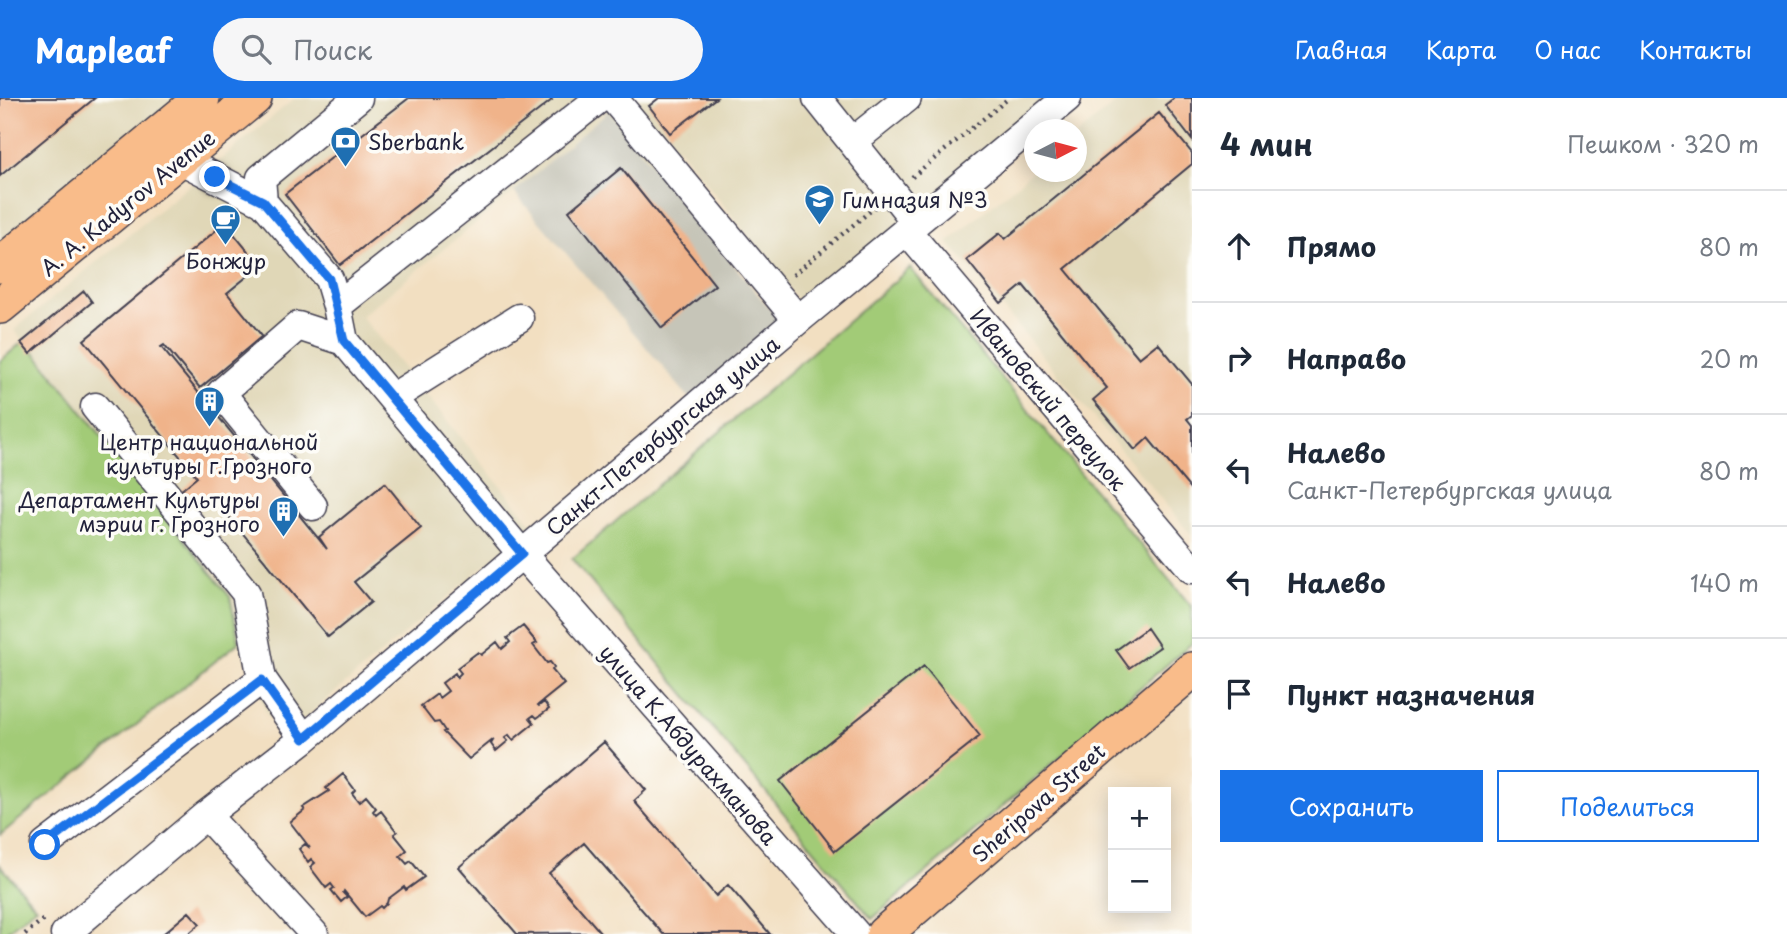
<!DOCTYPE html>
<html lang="ru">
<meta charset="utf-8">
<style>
:root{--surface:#fff;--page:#f6f6f7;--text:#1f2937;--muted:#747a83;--line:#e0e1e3;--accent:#1a73e8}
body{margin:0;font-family:"Playpen Sans",sans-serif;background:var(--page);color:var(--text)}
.controls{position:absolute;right:21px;bottom:21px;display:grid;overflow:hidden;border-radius:0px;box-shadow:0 4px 18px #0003}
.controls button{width:63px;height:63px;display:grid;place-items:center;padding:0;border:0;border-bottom:2px solid var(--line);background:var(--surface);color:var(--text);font:35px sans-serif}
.compass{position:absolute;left:1024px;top:21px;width:63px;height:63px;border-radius:50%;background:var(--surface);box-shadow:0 4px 18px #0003;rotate:84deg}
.stop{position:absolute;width:21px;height:21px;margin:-16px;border:5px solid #1a73e8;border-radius:50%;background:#fff}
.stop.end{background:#1a73e8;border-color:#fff;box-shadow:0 2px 7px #0008}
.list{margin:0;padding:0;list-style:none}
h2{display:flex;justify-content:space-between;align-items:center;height:91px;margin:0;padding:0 28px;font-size:30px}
h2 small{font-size:23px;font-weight:400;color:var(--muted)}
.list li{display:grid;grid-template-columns:46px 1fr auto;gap:21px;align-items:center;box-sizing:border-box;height:112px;padding:0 28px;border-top:2px solid var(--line)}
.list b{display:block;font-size:26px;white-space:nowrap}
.list p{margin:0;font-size:23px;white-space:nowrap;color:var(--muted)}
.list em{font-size:23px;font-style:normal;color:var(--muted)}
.actions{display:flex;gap:14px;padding:21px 28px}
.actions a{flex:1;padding:16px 0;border:2px solid var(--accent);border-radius:0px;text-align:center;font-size:24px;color:var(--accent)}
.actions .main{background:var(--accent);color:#fff}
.icon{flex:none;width:38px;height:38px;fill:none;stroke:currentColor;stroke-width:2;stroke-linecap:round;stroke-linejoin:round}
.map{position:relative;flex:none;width:1192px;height:836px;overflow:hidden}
header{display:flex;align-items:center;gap:42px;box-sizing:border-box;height:98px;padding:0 35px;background:var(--accent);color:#fff}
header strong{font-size:33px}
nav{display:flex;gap:38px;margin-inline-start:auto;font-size:24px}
.search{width:490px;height:63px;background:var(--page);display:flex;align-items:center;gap:18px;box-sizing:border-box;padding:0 24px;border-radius:38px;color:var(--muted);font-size:26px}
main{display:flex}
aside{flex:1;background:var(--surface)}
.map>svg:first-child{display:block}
</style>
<header>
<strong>Mapleaf</strong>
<div class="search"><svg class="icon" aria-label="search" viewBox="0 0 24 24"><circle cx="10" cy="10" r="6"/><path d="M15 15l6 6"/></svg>Поиск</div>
<nav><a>Главная</a><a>Карта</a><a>О нас</a><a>Контакты</a></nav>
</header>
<main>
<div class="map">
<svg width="1192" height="836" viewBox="0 0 1192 836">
<rect width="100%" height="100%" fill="#fdfcf7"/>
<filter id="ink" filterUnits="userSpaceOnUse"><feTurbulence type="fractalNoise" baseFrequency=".0143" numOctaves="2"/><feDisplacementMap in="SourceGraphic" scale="14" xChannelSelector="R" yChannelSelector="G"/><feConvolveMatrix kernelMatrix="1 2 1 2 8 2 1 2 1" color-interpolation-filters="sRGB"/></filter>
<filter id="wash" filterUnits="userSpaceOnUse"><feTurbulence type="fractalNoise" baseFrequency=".00686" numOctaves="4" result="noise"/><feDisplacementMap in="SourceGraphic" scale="28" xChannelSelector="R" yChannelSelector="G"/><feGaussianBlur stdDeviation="1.57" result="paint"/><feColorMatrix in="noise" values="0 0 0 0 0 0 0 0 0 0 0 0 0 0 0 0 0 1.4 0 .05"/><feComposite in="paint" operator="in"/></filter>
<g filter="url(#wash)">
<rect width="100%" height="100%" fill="#f2dfc1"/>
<path fill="#e0d7b7" d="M0 0H180L0 146Z
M295 0H1051L803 208 678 49 654 69 607 13 514 94 361 218 533 427 288 634 267 617 239 544 230 499 14 232Z
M1121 0H1192V438L948 144 1034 72 1076 74 1077 37Z"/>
<path fill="#c6c5b8" d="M608 13 779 222 690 301 514 94Z"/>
<path fill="#a2cb77" stroke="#627659" stroke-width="2" d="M910 170 1192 509V545L872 821 572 461Z
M25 242 230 499 239 544 0 737V263Z
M0 767 36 809 4 836H0Z"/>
<g id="blocks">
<path fill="#f0b38a" d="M0 0H95L0 78Z
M409 0H550L552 2 340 167 285 96Z
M659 0H716L670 35 649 8Z
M1174 0H1192V42L1165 7Z
M1159 15 1192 55V66L1065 171 1139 260 1158 245 1192 286V317L1187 321 1192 327V393L1148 340 1135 352 1093 302 1107 290 1023 187 1001 205 967 162 1000 135 1005 141Z
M621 70 715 187 662 230 569 113Z
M225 125 260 168 227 195 262 238 200 290 164 247 161 249 327 451 319 439 385 385 421 430 354 484 371 504 328 539 212 398 187 419 172 400 197 379 84 242Z
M84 193 92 204 30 256 21 245Z
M523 528 537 545 533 547 547 565 550 564 554 569 552 572 564 586 538 607 539 608 544 604 549 611 537 620 534 617 530 620 534 625 513 642 509 637 505 640 508 643 496 653 491 646 494 641 469 661 443 634 445 633 439 624 434 625 421 608 437 596 439 600 448 593 442 585 455 575 457 579 461 575 457 570 478 554 481 557 497 544 502 551 510 544 507 540Z
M1147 530 1160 549 1129 570 1116 552Z
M924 568 980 638 835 753 780 683Z
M604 644 646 692 634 703 716 798 728 787 770 836H663L584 745 549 775 601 835 517 836 459 769Z
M343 676 355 692 352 695 359 704 366 698 376 710 373 713 376 717 381 713 397 734 394 736 407 752 400 758 407 766 411 763 424 779 406 792 404 789 388 801 387 805 382 810 380 808 365 819 344 793 343 795 347 799 341 804 331 792 334 790 331 786 326 790 310 769 315 765 311 761 308 764 299 751 305 746 310 750 290 724 305 712 303 710 329 693 326 690Z
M189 814 200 826 188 836H163Z"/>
</g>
</g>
<g filter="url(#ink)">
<use href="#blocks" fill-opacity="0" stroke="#413e4f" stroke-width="2"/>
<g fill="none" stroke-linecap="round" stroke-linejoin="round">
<defs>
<path id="minor" d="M600 0 337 208 344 243 522 456 856 836
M613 0 798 222
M817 0 916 124
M852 44 907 0
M179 61 263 104 329 181 337 208
M263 104 261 80 358 0
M906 132 1192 471
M392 300 519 220
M95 309 246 495 262 581 304 641
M313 408 221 295 298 228 344 243
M206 717 314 836
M45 747 262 581
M65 836 206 717 304 641 798 222 1067 0"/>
<path id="major" d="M0 167 202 0
M0 208 254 0
M884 836 1192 572"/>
</defs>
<use href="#minor" stroke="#413e4f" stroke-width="31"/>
<use href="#major" stroke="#413e4f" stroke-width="38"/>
<path stroke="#413e4f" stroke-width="4.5" stroke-dasharray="2 5" stroke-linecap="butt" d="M912 79 1009 0
M793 177 875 109
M25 836 44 821"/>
<use href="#minor" stroke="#fff" stroke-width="28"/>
<use href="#major" stroke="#f9bc8a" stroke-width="35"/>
</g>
</g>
<g fill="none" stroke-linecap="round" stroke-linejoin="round" filter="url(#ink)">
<path stroke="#1a73e8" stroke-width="9" d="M45 747 262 582 304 641 522 456 344 243 329 181 263 103 215 79"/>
</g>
<defs>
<symbol id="bank-pin" viewBox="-11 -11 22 30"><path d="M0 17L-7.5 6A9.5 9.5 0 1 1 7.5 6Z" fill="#1f6fb2" stroke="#fdfcf7"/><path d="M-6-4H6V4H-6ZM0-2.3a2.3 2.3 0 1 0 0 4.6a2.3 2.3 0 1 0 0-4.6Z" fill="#fff"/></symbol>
<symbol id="school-pin" viewBox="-11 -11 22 30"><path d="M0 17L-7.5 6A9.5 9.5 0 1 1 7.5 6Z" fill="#1f6fb2" stroke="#fdfcf7"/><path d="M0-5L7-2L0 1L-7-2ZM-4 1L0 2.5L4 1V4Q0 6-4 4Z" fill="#fff"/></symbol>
<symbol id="cafe-pin" viewBox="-11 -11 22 30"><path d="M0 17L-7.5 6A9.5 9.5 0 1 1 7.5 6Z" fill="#1f6fb2" stroke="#fdfcf7"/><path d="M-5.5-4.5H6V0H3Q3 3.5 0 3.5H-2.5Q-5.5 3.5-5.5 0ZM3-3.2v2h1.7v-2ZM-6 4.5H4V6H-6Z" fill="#fff"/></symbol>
<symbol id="building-pin" viewBox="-11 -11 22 30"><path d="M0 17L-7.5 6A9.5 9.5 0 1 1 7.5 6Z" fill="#1f6fb2" stroke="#fdfcf7"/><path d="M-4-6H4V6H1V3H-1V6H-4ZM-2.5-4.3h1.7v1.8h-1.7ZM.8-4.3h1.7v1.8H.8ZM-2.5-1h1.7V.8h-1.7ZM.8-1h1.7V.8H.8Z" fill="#fff"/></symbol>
</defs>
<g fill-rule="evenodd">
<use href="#bank-pin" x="328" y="26" width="35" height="47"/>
<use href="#school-pin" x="802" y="84" width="35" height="47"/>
<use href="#cafe-pin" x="208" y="104" width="35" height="47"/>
<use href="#building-pin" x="192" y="286" width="35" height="47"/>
<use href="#building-pin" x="266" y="396" width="35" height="47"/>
</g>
<g text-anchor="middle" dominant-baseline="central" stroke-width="7" stroke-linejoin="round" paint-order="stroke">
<g font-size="21" fill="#22223b" stroke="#fdfcf7" text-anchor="start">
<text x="368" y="43">Sberbank</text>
<text x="842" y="101">Гимназия №3</text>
<text x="226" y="162" text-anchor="middle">Бонжур</text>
<text x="209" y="343" text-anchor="middle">Центр национальной<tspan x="209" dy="24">культуры г.Грозного</tspan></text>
<text x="260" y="401" text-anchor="end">Департамент Культуры<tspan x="260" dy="24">мэрии г. Грозного</tspan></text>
</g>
<g font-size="21" fill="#22223b" stroke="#fdfcf7">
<text transform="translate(127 104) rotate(-39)">A. A. Kadyrov Avenue</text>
<text transform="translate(1049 301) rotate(50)">Ивановский переулок</text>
<text transform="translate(662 337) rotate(-40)">Санкт-Петербургская улица</text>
<text transform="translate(689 646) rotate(49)">улица К.Абдурахманова</text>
<text transform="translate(1038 704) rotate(-41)">Sheripova Street</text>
</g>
</g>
</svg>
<div class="controls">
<button>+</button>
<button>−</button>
</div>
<svg class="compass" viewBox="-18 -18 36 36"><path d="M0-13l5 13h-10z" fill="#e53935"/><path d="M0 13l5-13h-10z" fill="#747a83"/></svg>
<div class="stop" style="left:45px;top:747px"></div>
<div class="stop end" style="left:215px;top:79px"></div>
</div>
<aside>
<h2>4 мин<small>Пешком · 320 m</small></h2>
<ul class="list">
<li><svg class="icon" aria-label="ahead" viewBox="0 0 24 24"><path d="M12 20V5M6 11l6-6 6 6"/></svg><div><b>Прямо</b></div><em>80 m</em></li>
<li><svg class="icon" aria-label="right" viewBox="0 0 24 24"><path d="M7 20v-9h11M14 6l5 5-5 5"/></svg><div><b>Направо</b></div><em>20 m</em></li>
<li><svg class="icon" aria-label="left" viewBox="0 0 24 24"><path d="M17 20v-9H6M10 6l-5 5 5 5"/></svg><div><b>Налево</b><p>Санкт-Петербургская улица</p></div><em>80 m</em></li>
<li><svg class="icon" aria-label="left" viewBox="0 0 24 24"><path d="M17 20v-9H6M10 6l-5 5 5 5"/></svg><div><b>Налево</b></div><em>140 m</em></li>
<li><svg class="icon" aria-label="arrive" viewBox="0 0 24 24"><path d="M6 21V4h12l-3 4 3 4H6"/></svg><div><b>Пункт назначения</b></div></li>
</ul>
<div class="actions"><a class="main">Сохранить</a><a>Поделиться</a></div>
</aside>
</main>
